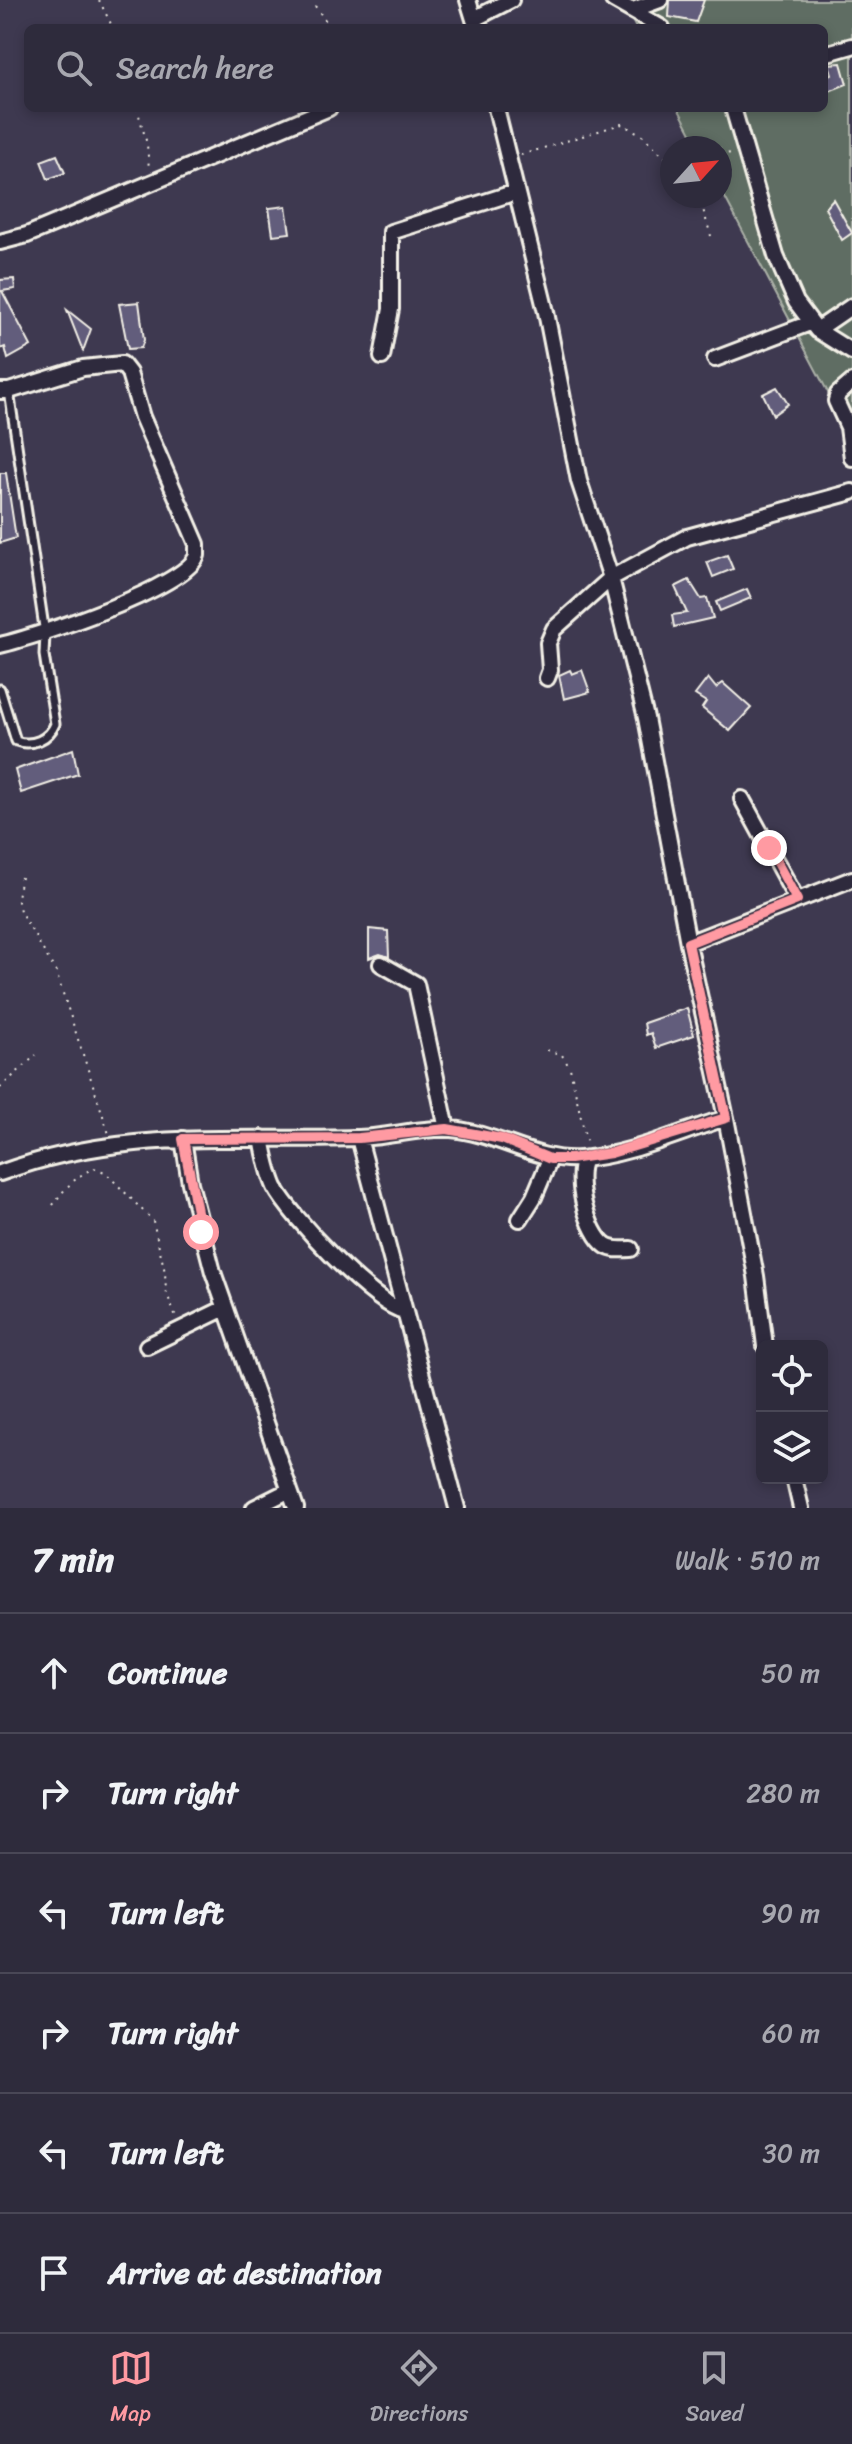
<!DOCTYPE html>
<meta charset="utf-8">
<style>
:root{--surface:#2e2b3c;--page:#363343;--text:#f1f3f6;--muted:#a7a7af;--line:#494756;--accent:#ff9aa2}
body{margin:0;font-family:Sriracha,sans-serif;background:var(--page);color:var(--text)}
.controls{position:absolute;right:24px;bottom:24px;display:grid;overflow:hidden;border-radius:12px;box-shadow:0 4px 12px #0003}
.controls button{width:72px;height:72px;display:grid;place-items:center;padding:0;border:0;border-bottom:2px solid var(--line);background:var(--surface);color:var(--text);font:40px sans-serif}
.compass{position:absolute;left:660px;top:136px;width:72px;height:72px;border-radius:50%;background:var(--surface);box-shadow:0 4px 12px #0003;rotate:63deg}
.stop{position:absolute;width:24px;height:24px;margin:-18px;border:6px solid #ff9aa2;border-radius:50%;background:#fff}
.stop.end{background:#ff9aa2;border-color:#fff;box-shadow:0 2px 8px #0008}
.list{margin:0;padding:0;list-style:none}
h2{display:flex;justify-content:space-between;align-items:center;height:104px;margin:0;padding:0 32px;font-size:34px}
h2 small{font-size:26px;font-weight:400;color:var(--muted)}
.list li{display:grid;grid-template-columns:52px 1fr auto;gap:24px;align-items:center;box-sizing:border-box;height:120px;padding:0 32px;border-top:2px solid var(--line)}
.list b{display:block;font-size:30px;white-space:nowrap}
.list em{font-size:26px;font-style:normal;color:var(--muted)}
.icon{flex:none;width:44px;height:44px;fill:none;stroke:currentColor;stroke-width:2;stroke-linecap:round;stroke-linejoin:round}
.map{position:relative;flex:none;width:852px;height:1508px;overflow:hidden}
.search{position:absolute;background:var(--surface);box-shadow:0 4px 12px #0003;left:24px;right:24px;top:24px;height:88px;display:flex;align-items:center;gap:20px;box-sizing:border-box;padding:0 28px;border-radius:12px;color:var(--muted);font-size:30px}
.sheet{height:824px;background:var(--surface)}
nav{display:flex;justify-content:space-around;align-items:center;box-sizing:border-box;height:112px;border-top:2px solid var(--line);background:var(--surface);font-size:22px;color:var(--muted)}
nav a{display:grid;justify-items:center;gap:4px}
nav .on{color:var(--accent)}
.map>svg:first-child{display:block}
</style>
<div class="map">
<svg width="852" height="1508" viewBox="0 0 852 1508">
<rect width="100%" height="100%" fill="#3e3950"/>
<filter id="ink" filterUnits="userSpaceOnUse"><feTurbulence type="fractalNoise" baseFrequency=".0125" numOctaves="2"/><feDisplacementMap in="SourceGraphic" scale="16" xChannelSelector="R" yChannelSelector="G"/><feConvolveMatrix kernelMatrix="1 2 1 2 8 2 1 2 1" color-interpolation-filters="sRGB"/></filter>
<g filter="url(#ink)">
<path fill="#5f6d63" stroke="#aaafa6" stroke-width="2" d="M621 0H852V438L720 188V148H699L678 108H824V28H636Z"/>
<path fill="#625d7b" stroke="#f4f1e8" stroke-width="2" d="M670 0H704L696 22 669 17Z
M841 63 847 84 827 92 824 77 832 74 829 64Z
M57 155 65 173 48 179 41 161Z
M833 199 852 233 842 240 825 208Z
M286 206 290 233 273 235 269 208Z
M14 279 15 289 2 291 31 346 8 359 5 347 0 349V280Z
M139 302 144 340 141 348 128 349 119 304Z
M67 310 91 329 83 351Z
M777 387 788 404 773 415 763 394Z
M0 473H6L16 538 0 543Z
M727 555 733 569 713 577 707 562Z
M689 580 701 599 707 598 713 618 674 627 672 615 687 613 675 587Z
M747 589 751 598 720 611 716 602Z
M570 670 572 674 582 670 590 692 564 699 559 675Z
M708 678 716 688 723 683 751 708 730 731 702 708 706 702 695 695Z
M73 749 78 774 21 793 15 770Z
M369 929 388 931 389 957 380 954 369 958Z
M687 1008 694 1035 656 1048 651 1033 646 1035 644 1023Z"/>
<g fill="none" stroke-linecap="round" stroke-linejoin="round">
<defs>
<path id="service" d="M0 689 16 741C32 747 49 739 55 724L44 655 45 634 9 391"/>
<path id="minor" d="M468 0 476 26
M613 0 662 28
M633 10 660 0
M474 19 511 0
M824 54 852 46
M496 108 546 312 579 481 611 578 646 718 688 943 726 1118 756 1276 765 1346
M733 108 776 256 796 302 817 330 852 352
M0 242 27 235 329 108
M817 330 852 306
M382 357 391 309V232L516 192
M715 359 810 323
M852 382 838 394 836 401 848 427 852 458
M0 391H9L83 368 122 364 129 373 142 417 197 544V555C188 587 35 637 0 645
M547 678 550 670 548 643 554 629 611 578 687 537 852 492
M742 799 797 900
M688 943 852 879
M381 964 416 984 447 1129
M262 1138C265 1155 268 1171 275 1187 291 1217 373 1304 404 1311
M359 1138 457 1508
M183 1139 190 1183 213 1272 296 1508
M584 1159C574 1178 587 1233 606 1246 614 1251 623 1249 631 1249
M0 1173C122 1128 229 1142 354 1138 387 1138 419 1127 451 1129 497 1133 535 1162 580 1159 628 1156 680 1132 726 1118
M520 1219 534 1197 550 1159
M147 1346 225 1308
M794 1478 801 1508
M254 1508 288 1491"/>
</defs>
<use href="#service" stroke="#f4f1e8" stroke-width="13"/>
<use href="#minor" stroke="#f4f1e8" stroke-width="20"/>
<path stroke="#f4f1e8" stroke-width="2" stroke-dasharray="2 6" stroke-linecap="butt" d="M99 0 113 28
M315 6 331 28
M137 108 147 144 149 169
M521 155 621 124 641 134 672 164
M720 155 731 153
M699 196 711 236
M21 877 17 897 20 911 56 972 109 1134
M547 1050 562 1055 570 1068 587 1145
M0 1088 36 1055
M53 1205C64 1189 76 1176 94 1168L105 1172 153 1221 165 1272 166 1291 176 1318"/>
<use href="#service" stroke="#2f2a3d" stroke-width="7"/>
<use href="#minor" stroke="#2f2a3d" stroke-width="14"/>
</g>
</g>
<g fill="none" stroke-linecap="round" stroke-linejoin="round" filter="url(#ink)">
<path stroke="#ff9aa2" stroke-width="10" d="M201 1232 183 1139 359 1138 447 1129 502 1139 550 1159H570L611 1153 726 1118 688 943 797 900 769 848"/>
</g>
</svg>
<div class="controls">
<button><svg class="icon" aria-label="locate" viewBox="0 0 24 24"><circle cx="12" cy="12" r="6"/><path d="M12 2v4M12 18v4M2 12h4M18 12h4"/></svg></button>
<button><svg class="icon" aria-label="layers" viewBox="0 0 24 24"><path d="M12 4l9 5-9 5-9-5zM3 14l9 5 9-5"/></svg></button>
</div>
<svg class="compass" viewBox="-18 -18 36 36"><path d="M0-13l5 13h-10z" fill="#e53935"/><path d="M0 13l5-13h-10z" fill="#a7a7af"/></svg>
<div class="stop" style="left:201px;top:1232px"></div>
<div class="stop end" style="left:769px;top:848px"></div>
<div class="search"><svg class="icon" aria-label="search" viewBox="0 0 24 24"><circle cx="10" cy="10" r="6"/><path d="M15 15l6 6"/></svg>Search here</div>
</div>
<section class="sheet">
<h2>7 min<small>Walk · 510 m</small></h2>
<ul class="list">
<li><svg class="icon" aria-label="ahead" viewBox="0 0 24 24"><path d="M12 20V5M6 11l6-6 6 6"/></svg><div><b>Continue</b></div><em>50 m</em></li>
<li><svg class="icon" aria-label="right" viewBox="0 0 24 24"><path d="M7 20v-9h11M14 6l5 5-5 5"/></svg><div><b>Turn right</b></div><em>280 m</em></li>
<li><svg class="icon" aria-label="left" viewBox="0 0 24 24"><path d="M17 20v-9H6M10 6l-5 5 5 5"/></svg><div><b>Turn left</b></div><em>90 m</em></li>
<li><svg class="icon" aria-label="right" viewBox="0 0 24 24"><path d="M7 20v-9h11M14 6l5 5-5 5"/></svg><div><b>Turn right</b></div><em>60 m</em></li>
<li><svg class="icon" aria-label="left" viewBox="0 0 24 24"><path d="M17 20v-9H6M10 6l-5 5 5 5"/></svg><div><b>Turn left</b></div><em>30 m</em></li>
<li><svg class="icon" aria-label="arrive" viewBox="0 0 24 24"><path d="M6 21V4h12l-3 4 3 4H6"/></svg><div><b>Arrive at destination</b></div></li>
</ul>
</section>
<nav>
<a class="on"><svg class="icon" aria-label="map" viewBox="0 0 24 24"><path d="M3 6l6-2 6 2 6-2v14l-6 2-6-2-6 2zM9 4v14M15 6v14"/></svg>Map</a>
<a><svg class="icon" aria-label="directions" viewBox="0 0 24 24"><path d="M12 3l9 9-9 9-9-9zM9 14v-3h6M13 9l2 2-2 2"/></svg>Directions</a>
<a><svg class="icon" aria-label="saved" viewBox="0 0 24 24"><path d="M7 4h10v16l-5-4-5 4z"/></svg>Saved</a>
</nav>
